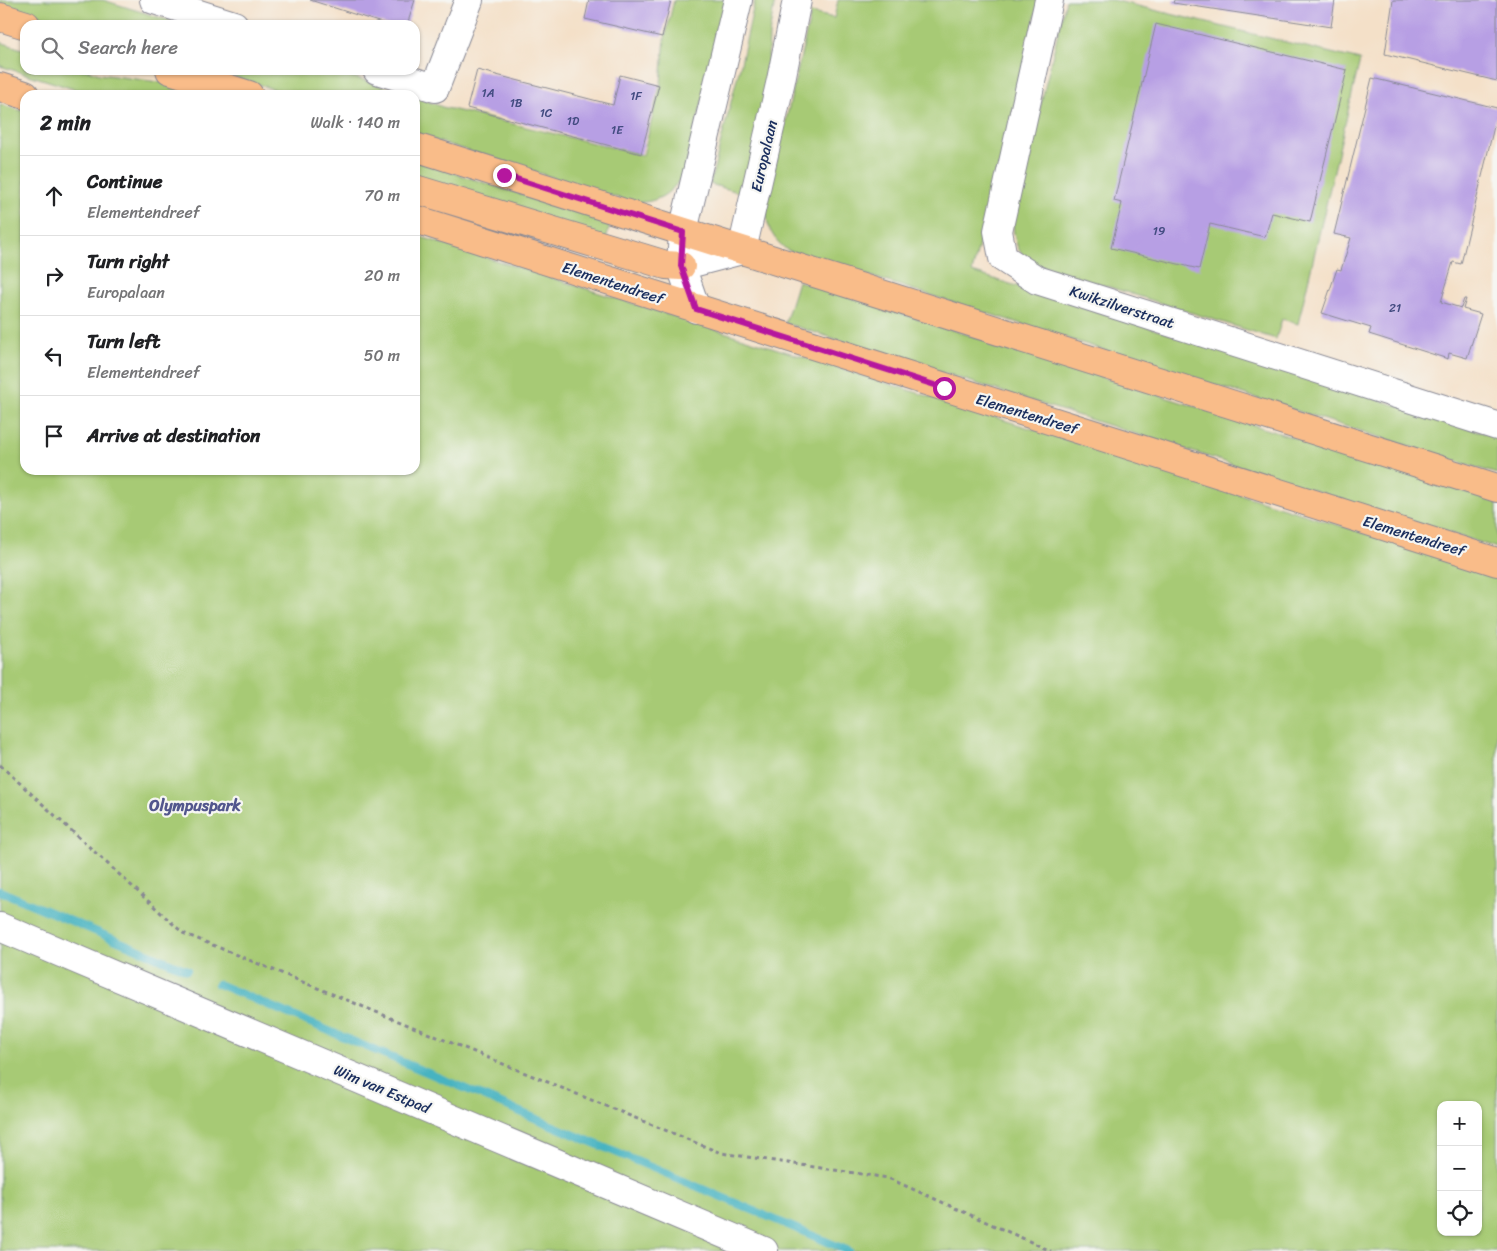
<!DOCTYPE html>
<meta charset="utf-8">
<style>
:root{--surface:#fff;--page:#f2f2f2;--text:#202124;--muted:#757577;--line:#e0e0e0}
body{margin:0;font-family:Sriracha,sans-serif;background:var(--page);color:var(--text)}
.controls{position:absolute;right:15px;bottom:15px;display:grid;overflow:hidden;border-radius:10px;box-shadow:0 1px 4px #0004}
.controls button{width:45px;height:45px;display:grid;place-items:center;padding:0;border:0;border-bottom:1px solid var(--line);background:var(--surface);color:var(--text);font:25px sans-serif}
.stop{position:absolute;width:15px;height:15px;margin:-11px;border:4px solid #b5179e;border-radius:50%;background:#fff}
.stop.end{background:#b5179e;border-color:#fff;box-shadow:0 1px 5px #0008}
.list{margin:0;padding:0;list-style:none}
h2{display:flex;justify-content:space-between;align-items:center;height:65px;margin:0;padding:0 20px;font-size:21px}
h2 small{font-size:16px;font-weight:400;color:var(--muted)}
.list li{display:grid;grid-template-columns:32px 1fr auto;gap:15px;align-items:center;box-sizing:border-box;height:80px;padding:0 20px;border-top:1px solid var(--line)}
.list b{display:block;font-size:19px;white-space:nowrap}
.list p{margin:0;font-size:16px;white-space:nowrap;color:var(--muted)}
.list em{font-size:16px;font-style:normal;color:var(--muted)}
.icon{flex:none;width:28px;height:28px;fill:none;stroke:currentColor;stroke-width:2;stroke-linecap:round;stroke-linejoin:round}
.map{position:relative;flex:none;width:1497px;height:1251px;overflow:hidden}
.search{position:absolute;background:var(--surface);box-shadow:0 1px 4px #0004;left:20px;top:20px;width:400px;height:55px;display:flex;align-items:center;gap:12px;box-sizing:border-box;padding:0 18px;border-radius:15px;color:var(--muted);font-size:19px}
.panel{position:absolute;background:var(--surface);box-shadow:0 1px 4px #0004;left:20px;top:90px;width:400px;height:385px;border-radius:15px}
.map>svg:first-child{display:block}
</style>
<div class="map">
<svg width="1497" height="1251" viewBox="0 0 1497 1251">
<rect width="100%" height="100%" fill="#f6f6f2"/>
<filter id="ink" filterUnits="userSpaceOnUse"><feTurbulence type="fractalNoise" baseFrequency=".02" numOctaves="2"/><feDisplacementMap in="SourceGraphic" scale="10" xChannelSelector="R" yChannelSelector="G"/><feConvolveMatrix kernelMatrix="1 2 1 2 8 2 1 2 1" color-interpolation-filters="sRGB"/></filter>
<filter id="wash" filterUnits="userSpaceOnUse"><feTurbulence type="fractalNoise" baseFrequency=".0096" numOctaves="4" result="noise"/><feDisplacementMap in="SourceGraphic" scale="20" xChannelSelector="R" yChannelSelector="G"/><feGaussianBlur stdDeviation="1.12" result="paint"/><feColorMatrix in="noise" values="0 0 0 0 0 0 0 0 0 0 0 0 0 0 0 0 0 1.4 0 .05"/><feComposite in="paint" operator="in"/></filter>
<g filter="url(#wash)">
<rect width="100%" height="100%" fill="#f4e0c8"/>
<path fill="#a7ca74" stroke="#617c69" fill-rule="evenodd" d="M0 0H103L184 25H69L0 3Z
M674 0H728L684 173C671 195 654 206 628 201L415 134V96L442 107 643 155 661 83 665 38Z
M755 0H775L769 35 767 89 745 194 710 184 741 63Z
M838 0H1039L1006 141 972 272 1497 437V474L787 250C768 235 764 220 768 197L811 13 834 18Z
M1066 0H1113L1360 60 1298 324 1282 319 1276 339 1042 266C1038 264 1031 262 1027 259 1015 250 1013 233 1013 219Z
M0 42 25 50V70H88L99 74 166 83 206 95H93L0 66Z
M213 70H330L411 95H292Z
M0 104 25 112V470H415V235L1497 575V1251H0ZM1441 1105H1478V1232H1441Z
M415 161 611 222 605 242 415 184Z
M798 281 1497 502V548L785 323Z"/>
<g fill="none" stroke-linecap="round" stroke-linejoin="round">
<path stroke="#46b3c1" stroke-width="8" d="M0 891 187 970
M218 984 849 1251"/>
</g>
<g id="blocks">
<path fill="#b79fe4" d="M310 0H415L407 25H388Z
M589 0H671L662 37 585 19Z
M1174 0H1335L1331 27 1173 3Z
M1393 0H1497V81L1385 54Z
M1156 24 1347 70 1310 222 1272 213 1265 237 1210 224 1199 269 1111 248 1122 203 1114 201Z
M477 70 613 105 620 75 659 85 641 154 467 108Z
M1372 78 1497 108V114L1461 264 1453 262 1441 302 1461 308 1464 299H1466L1463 309 1481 314 1467 358 1449 353 1448 359 1369 334 1371 328 1322 313 1337 269 1341 270 1351 238 1334 234Z"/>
</g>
</g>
<g filter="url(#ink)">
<use href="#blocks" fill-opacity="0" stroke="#888893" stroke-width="1"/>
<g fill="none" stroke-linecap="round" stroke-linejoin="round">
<defs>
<path id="minor" d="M154 0 234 25
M1049 0 998 231 1003 258 1037 280 1497 426
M377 70 435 88 469 0
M681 266 742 250 781 80 797 0
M696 309 681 266 683 231 738 0
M0 927 764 1251"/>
<path id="major" d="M0 17 26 25
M170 70 249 95
M0 87 25 95
M415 147 1497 488
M415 189 666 265 681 266
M415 219 1497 562"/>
</defs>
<use href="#minor" stroke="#888893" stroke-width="30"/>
<use href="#major" stroke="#888893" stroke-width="30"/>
<path stroke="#888893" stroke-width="3" stroke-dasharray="4 4" stroke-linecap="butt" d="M0 765 183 933 721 1153 888 1178 1051 1251"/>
<use href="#minor" stroke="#fff" stroke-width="28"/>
<use href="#major" stroke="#f9bc89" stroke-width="28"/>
</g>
</g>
<g fill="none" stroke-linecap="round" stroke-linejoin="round" filter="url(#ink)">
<path stroke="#b5179e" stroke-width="6" d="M504 175 683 232 681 266 696 309 944 388"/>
</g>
<g text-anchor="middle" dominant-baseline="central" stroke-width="4.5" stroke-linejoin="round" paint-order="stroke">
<g font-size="12" fill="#424b80">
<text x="488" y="93">1A</text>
<text x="636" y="96">1F</text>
<text x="516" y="103">1B</text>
<text x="546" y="113">1C</text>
<text x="573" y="121">1D</text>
<text x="617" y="130">1E</text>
<text x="1159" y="231">19</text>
<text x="1395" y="308">21</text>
</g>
<g font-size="15" fill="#1b2f5e" stroke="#f6f6f2">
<text transform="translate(764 156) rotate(-77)">Europalaan</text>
<text transform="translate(613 283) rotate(18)">Elementendreef</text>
<text transform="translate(1122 307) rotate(18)">Kwikzilverstraat</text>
<text transform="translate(1027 414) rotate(17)">Elementendreef</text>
<text transform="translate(1414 536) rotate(17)">Elementendreef</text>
<text transform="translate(382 1089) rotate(23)">Wim van Estpad</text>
</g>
<g font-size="16" font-weight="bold" fill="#52568d" stroke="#f6f6f2">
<text x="195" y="805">Olympuspark</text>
</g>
</g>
</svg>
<div class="controls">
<button>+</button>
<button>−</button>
<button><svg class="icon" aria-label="locate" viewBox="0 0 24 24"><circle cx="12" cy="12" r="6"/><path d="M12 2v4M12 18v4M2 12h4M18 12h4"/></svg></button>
</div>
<div class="stop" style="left:944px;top:388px"></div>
<div class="stop end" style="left:504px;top:175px"></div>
<div class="search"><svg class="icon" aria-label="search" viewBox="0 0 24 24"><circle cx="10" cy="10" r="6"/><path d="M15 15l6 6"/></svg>Search here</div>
<section class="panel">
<h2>2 min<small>Walk · 140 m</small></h2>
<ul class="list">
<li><svg class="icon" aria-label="ahead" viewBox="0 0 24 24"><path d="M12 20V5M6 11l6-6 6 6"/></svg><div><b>Continue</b><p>Elementendreef</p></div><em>70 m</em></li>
<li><svg class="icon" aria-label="right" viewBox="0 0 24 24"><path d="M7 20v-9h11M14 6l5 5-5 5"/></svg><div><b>Turn right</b><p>Europalaan</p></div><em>20 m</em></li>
<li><svg class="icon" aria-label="left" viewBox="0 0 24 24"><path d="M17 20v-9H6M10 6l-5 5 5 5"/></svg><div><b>Turn left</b><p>Elementendreef</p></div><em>50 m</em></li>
<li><svg class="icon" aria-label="arrive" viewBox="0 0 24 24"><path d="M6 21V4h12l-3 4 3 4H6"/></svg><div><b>Arrive at destination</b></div></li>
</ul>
</section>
</div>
